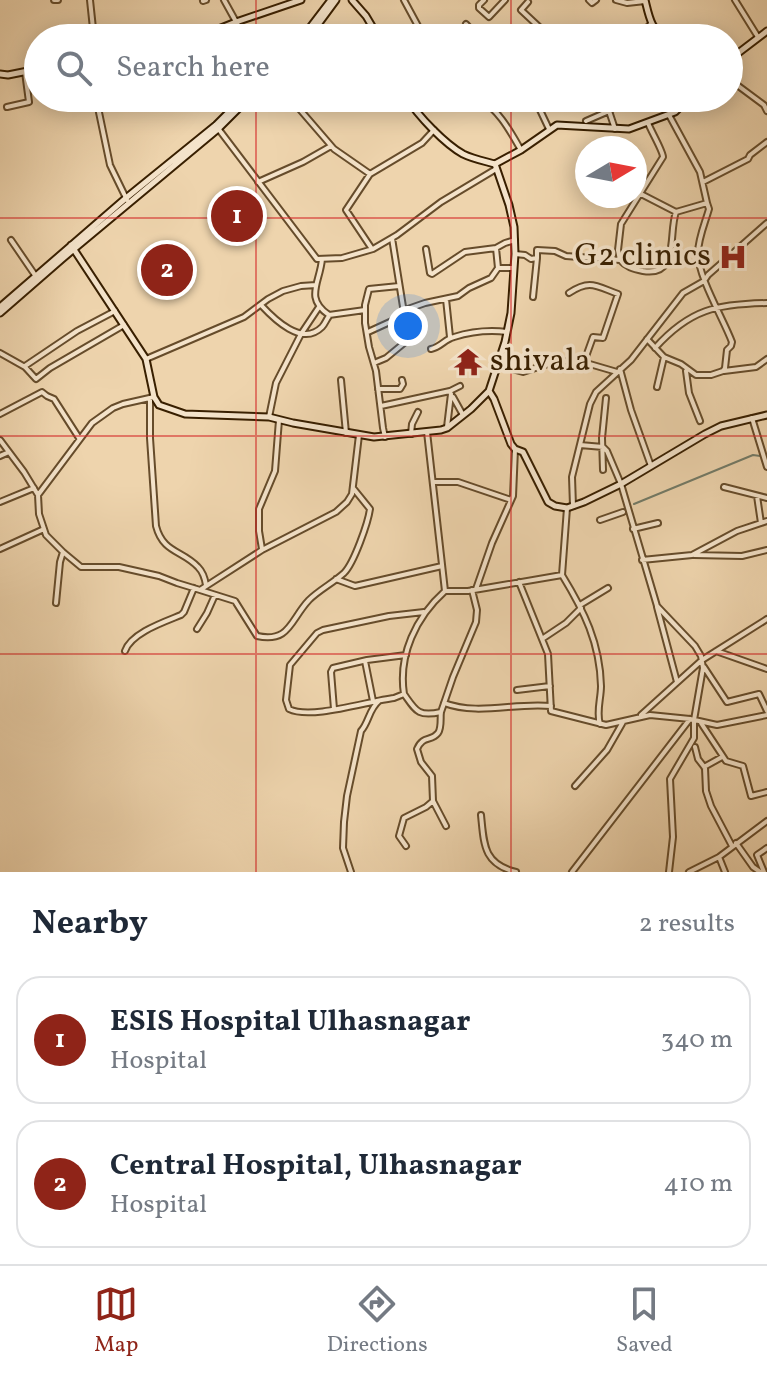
<!DOCTYPE html>
<style>
:root{--surface:#fff;--page:#f6f6f7;--text:#1f2937;--muted:#747a83;--line:#e0e1e3;--accent:#8f2418}
body{margin:0;font-family:Vollkorn,serif;background:var(--page);color:var(--text)}
.compass{position:absolute;left:575px;top:136px;width:72px;height:72px;border-radius:50%;background:var(--surface);box-shadow:0 4px 20px #0003;rotate:80deg}
.you{position:absolute;left:408px;top:326px;width:28px;height:28px;margin:-20px;border:6px solid #fff;border-radius:50%;background:#1a73e8;box-shadow:0 0 0 12px #1a73e833}
.badge{display:grid;place-items:center;width:52px;height:52px;border-radius:50%;background:var(--accent);color:#fff;font-size:26px;font-weight:700}
.pin{position:absolute;translate:-50% -50%;border:4px solid #fff;box-shadow:0 2px 8px #0006}
.list{margin:0;padding:0;list-style:none}
h2{display:flex;justify-content:space-between;align-items:center;height:104px;margin:0;padding:0 32px;font-size:34px}
h2 small{font-size:26px;font-weight:400;color:var(--muted)}
.list li{display:grid;grid-template-columns:52px 1fr auto;gap:24px;align-items:center;box-sizing:border-box;height:128px;margin:0 16px 16px;padding:0 16px;border:2px solid var(--line);border-radius:24px}
.list b{display:block;font-size:30px;white-space:nowrap}
.list p{margin:0;font-size:26px;white-space:nowrap;color:var(--muted)}
.list em{font-size:26px;font-style:normal;color:var(--muted)}
.icon{flex:none;width:44px;height:44px;fill:none;stroke:currentColor;stroke-width:2;stroke-linecap:round;stroke-linejoin:round}
.map{position:relative;flex:none;width:767px;height:872px;overflow:hidden}
.search{position:absolute;background:var(--surface);box-shadow:0 4px 20px #0003;left:24px;right:24px;top:24px;height:88px;display:flex;align-items:center;gap:20px;box-sizing:border-box;padding:0 28px;border-radius:44px;color:var(--muted);font-size:30px}
.sheet{height:392px;background:var(--surface)}
nav{display:flex;justify-content:space-around;align-items:center;box-sizing:border-box;height:112px;border-top:2px solid var(--line);background:var(--surface);font-size:22px;color:var(--muted)}
nav a{display:grid;justify-items:center;gap:4px}
nav .on{color:var(--accent)}
.map>svg:first-child{display:block}
</style>
<div class="map">
<svg width="767" height="872" viewBox="0 0 767 872">
<rect width="100%" height="100%" fill="#eed4ad"/>
<filter id="stains"><feTurbulence type="fractalNoise" baseFrequency=".0025" numOctaves="4"/><feColorMatrix values="0 0 0 0 .2 0 0 0 0 .09 0 0 0 0 .02 0 0 0 .5 -.17"/></filter>
<radialGradient id="worn" r=".72"><stop offset=".6" stop-color="#630" stop-opacity="0"/><stop offset="1" stop-color="#630" stop-opacity=".3"/></radialGradient>
<g fill="none" stroke-linecap="round" stroke-linejoin="round">
<path stroke="#727b68" stroke-width="2" d="M634 504 753 455 767 457"/>
<defs>
<path id="street" d="M54 0H58
M90 0 94 38
M224 0 245 38
M404 0 418 26 428 38
M484 0 479 5V8L489 17 505 0
M589 0 592 3 596 0
M616 0 627 3 645 1
M735 0 758 37
M203 1 206 0
M528 2 521 10 551 38
M466 24 479 38
M636 38 651 24
M729 79 764 105 767 111
M96 98 110 165 127 200
M290 98 334 149 370 174 346 210 372 249
M479 98C499 110 510 131 521 150
M541 98 540 110 549 129
M608 98 609 111 615 129
M7 107 29 102 25 72
M586 121 609 111 627 98
M217 127 317 259 342 258 373 249 397 235 441 202 496 169
M370 174 422 143 434 130
M258 182 303 162 331 146
M703 182 748 159 750 155 767 142
M641 194 676 212
M11 240 37 278
M426 249 430 273 432 274 465 252 496 248 505 243 515 240
M515 254 525 255 531 259 537 258V250L555 251 566 256 620 260C626 267 633 269 643 271 680 277 668 234 676 212L707 203 700 172 669 115
M322 259C320 283 304 298 329 315L365 310
M620 260 618 250 621 224 663 157C663 151 651 131 648 123
M498 268H513
M569 293C590 279 596 286 618 294L603 338 593 337 584 362
M533 297 537 258
M446 299 450 337
M261 305C274 319 302 347 322 327 325 324 326 320 329 316
M405 310 425 303 458 296 469 288 491 278 498 268 496 248
M368 332 403 316
M647 339 664 357 681 364 696 375H711L723 371 725 368 727 350 731 346 732 342C723 318 698 277 698 253 698 239 705 223 709 209L707 203
M655 348C690 309 717 304 767 303
M431 349C441 347 445 339 454 337 470 332 490 330 507 332
M0 353 25 367 36 379 50 368 124 325
M146 359 244 317 268 299 283 291 301 286 316 285
M374 363 386 358 409 339 410 330 404 313 392 238
M498 365 523 372 551 363 576 360 617 372
M25 366 77 331 115 311
M620 369 631 410 651 466
M686 371 689 393 700 421
M724 371 756 367 767 359
M341 380 346 433
M657 387 664 357
M378 389H400L403 384 402 380
M154 397 123 404 113 408 92 423 38 495 39 514 46 535 63 552 81 567H119L159 576 177 583 200 590 262 550 336 512 347 502 352 494 359 435
M453 397 463 415
M150 398V438L156 526C163 553 182 550 198 567 203 572 205 579 206 585
M381 406 450 391 460 386
M0 414 42 392 47 396 54 399 79 438
M269 417 276 383 301 334 319 307
M752 418 767 467
M447 427 451 394
M411 434 412 424 418 412
M385 437 383 428 376 371 369 347 365 323V305L369 289 399 286
M0 440 9 452
M580 445 603 447 607 451 621 484 657 606 695 646 701 656 703 668 694 720V738L670 779 673 837 669 872
M0 456 9 452 24 472 38 495
M603 470 602 438 606 398
M433 482H458L511 500
M724 487 767 498
M757 496 761 523
M0 502 34 488
M573 506 572 477 590 404 596 392 631 360 683 293 704 281 708 275 767 223
M600 520 623 512
M633 529 658 523
M0 549 44 529
M262 549 259 531V509L275 471 279 420
M694 555 742 556 767 550
M642 560 692 555 737 531 767 521
M562 575C584 611 600 643 601 686 601 699 596 712 600 724
M336 579 355 586 442 566
M519 582 548 654 551 711 606 725 650 715 690 719 717 725 767 715
M476 589 492 543 513 496 515 449
M200 590 235 601 257 636C290 643 290 620 309 600 319 590 333 583 344 573 354 563 368 523 370 509L353 488
M445 591H468L562 575 567 508
M56 603 60 562 63 552
M580 605 608 588
M657 607 677 682
M424 612 389 616 323 630 317 633 290 665 286 700 289 709C311 720 368 701 394 698L404 694C398 655 416 617 445 591L427 432
M197 629 207 613 215 595
M542 639 566 623 581 608
M125 651C131 633 164 622 181 615L184 612 194 588
M716 651 767 669
M365 661 373 701
M704 667 727 702 759 694 767 711
M517 690 550 686
M404 694C416 711 418 717 441 712L453 677 476 622 477 610 472 590
M444 703C479 716 515 702 551 706
M334 709 331 672 333 668 367 660 406 655
M441 712C440 717 442 728 438 733 431 742 423 735 417 749L421 762 432 776 433 801 446 826
M641 715 702 660 767 619
M701 723 726 761 743 766 751 796 767 792
M695 747 698 759 705 768 706 791 711 806 732 846
M704 767 722 757
M575 786 607 750 623 722
M481 815C484 844 483 864 516 872
M736 843 753 867 760 872
M406 846 399 836 404 818 426 807 433 801
M719 857 725 872
M351 872 343 848 344 822 347 796 361 731C369 722 369 709 379 701
M572 872 690 719
M689 872 719 857 767 821
M764 872 757 855 767 848"/>
<path id="secondary" d="M352 0 366 16 379 38
M645 0C649 16 651 31 667 38
M196 38 236 22 301 0
M302 38 331 0
M308 38 336 0
M729 60 767 31
M0 74 8 75 38 69
M407 98C418 116 445 144 463 154 473 159 484 161 495 164
M495 164 521 150 557 125 629 129 675 112 689 98
M71 245 146 359 154 397 159 405 185 414 269 417 293 423 374 437 441 430 447 428 471 409 489 391 505 342 511 313 515 254 514 227 509 205 495 164
M0 307 126 198 216 125 243 98
M0 313 62 259 218 129 249 98
M489 391 494 399 511 444 515 449 523 452 548 502 555 506 567 508 584 502 621 484 705 434 721 426 767 415"/>
</defs>
<use href="#street" stroke="#664c2b" stroke-width="8"/>
<use href="#secondary" stroke="#381f00" stroke-width="9"/>
<use href="#street" stroke="#f4e3ca" stroke-width="4"/>
<use href="#secondary" stroke="#f4e3ca" stroke-width="5"/>
</g>
<path fill="none" stroke="#d62828" stroke-width="2" stroke-opacity="0.55" d="M256 0V38M511 0V38M256 98V872M511 98V872M0 218H767M0 436H767M0 654H767"/>
<defs>
<symbol id="hospital-bare" viewBox="-9 -9 18 18"><path d="M-5-5h3v3.5h4V-5h3V5h-3V1.5h-4V5h-3Z" fill="#8f2418" stroke="#f4e3ca" stroke-width="2.5" paint-order="stroke"/></symbol>
<symbol id="temple-bare" viewBox="-9 -9 18 18"><path d="M0-6L5-2H3V0L6.5 2.5H4V6H1.5V3h-3V6H-4V2.5H-6.5L-3 0V-2H-5Z" fill="#8f2418" stroke="#f4e3ca" stroke-width="2.5" paint-order="stroke"/></symbol>
</defs>
<g fill-rule="evenodd">
<use href="#hospital-bare" x="713" y="237" width="40" height="40"/>
<use href="#temple-bare" x="448" y="342" width="40" height="40"/>
</g>
<g text-anchor="middle" dominant-baseline="central" stroke-width="7" stroke-linejoin="round" paint-order="stroke">
<g font-size="32" fill="#381f00" stroke="#f4e3ca" text-anchor="end">
<text x="711" y="257">G2 clinics</text>
<text x="490" y="362" text-anchor="start">shivala</text>
</g>
</g>
<rect width="100%" height="100%" filter="url(#stains)"/>
<rect width="100%" height="100%" fill="url(#worn)"/>
</svg>
<svg class="compass" viewBox="-18 -18 36 36"><path d="M0-13l5 13h-10z" fill="#e53935"/><path d="M0 13l5-13h-10z" fill="#747a83"/></svg>
<div class="you"></div>
<div class="pin badge" style="left:237px;top:216px">1</div>
<div class="pin badge" style="left:167px;top:270px">2</div>
<div class="search"><svg class="icon" aria-label="search" viewBox="0 0 24 24"><circle cx="10" cy="10" r="6"/><path d="M15 15l6 6"/></svg>Search here</div>
</div>
<section class="sheet">
<h2>Nearby<small>2 results</small></h2>
<ul class="list">
<li><span class="badge">1</span><div><b>ESIS Hospital Ulhasnagar</b><p>Hospital</p></div><em>340 m</em></li>
<li><span class="badge">2</span><div><b>Central Hospital, Ulhasnagar</b><p>Hospital</p></div><em>410 m</em></li>
</ul>
</section>
<nav>
<a class="on"><svg class="icon" aria-label="map" viewBox="0 0 24 24"><path d="M3 6l6-2 6 2 6-2v14l-6 2-6-2-6 2zM9 4v14M15 6v14"/></svg>Map</a>
<a><svg class="icon" aria-label="directions" viewBox="0 0 24 24"><path d="M12 3l9 9-9 9-9-9zM9 14v-3h6M13 9l2 2-2 2"/></svg>Directions</a>
<a><svg class="icon" aria-label="saved" viewBox="0 0 24 24"><path d="M7 4h10v16l-5-4-5 4z"/></svg>Saved</a>
</nav>
